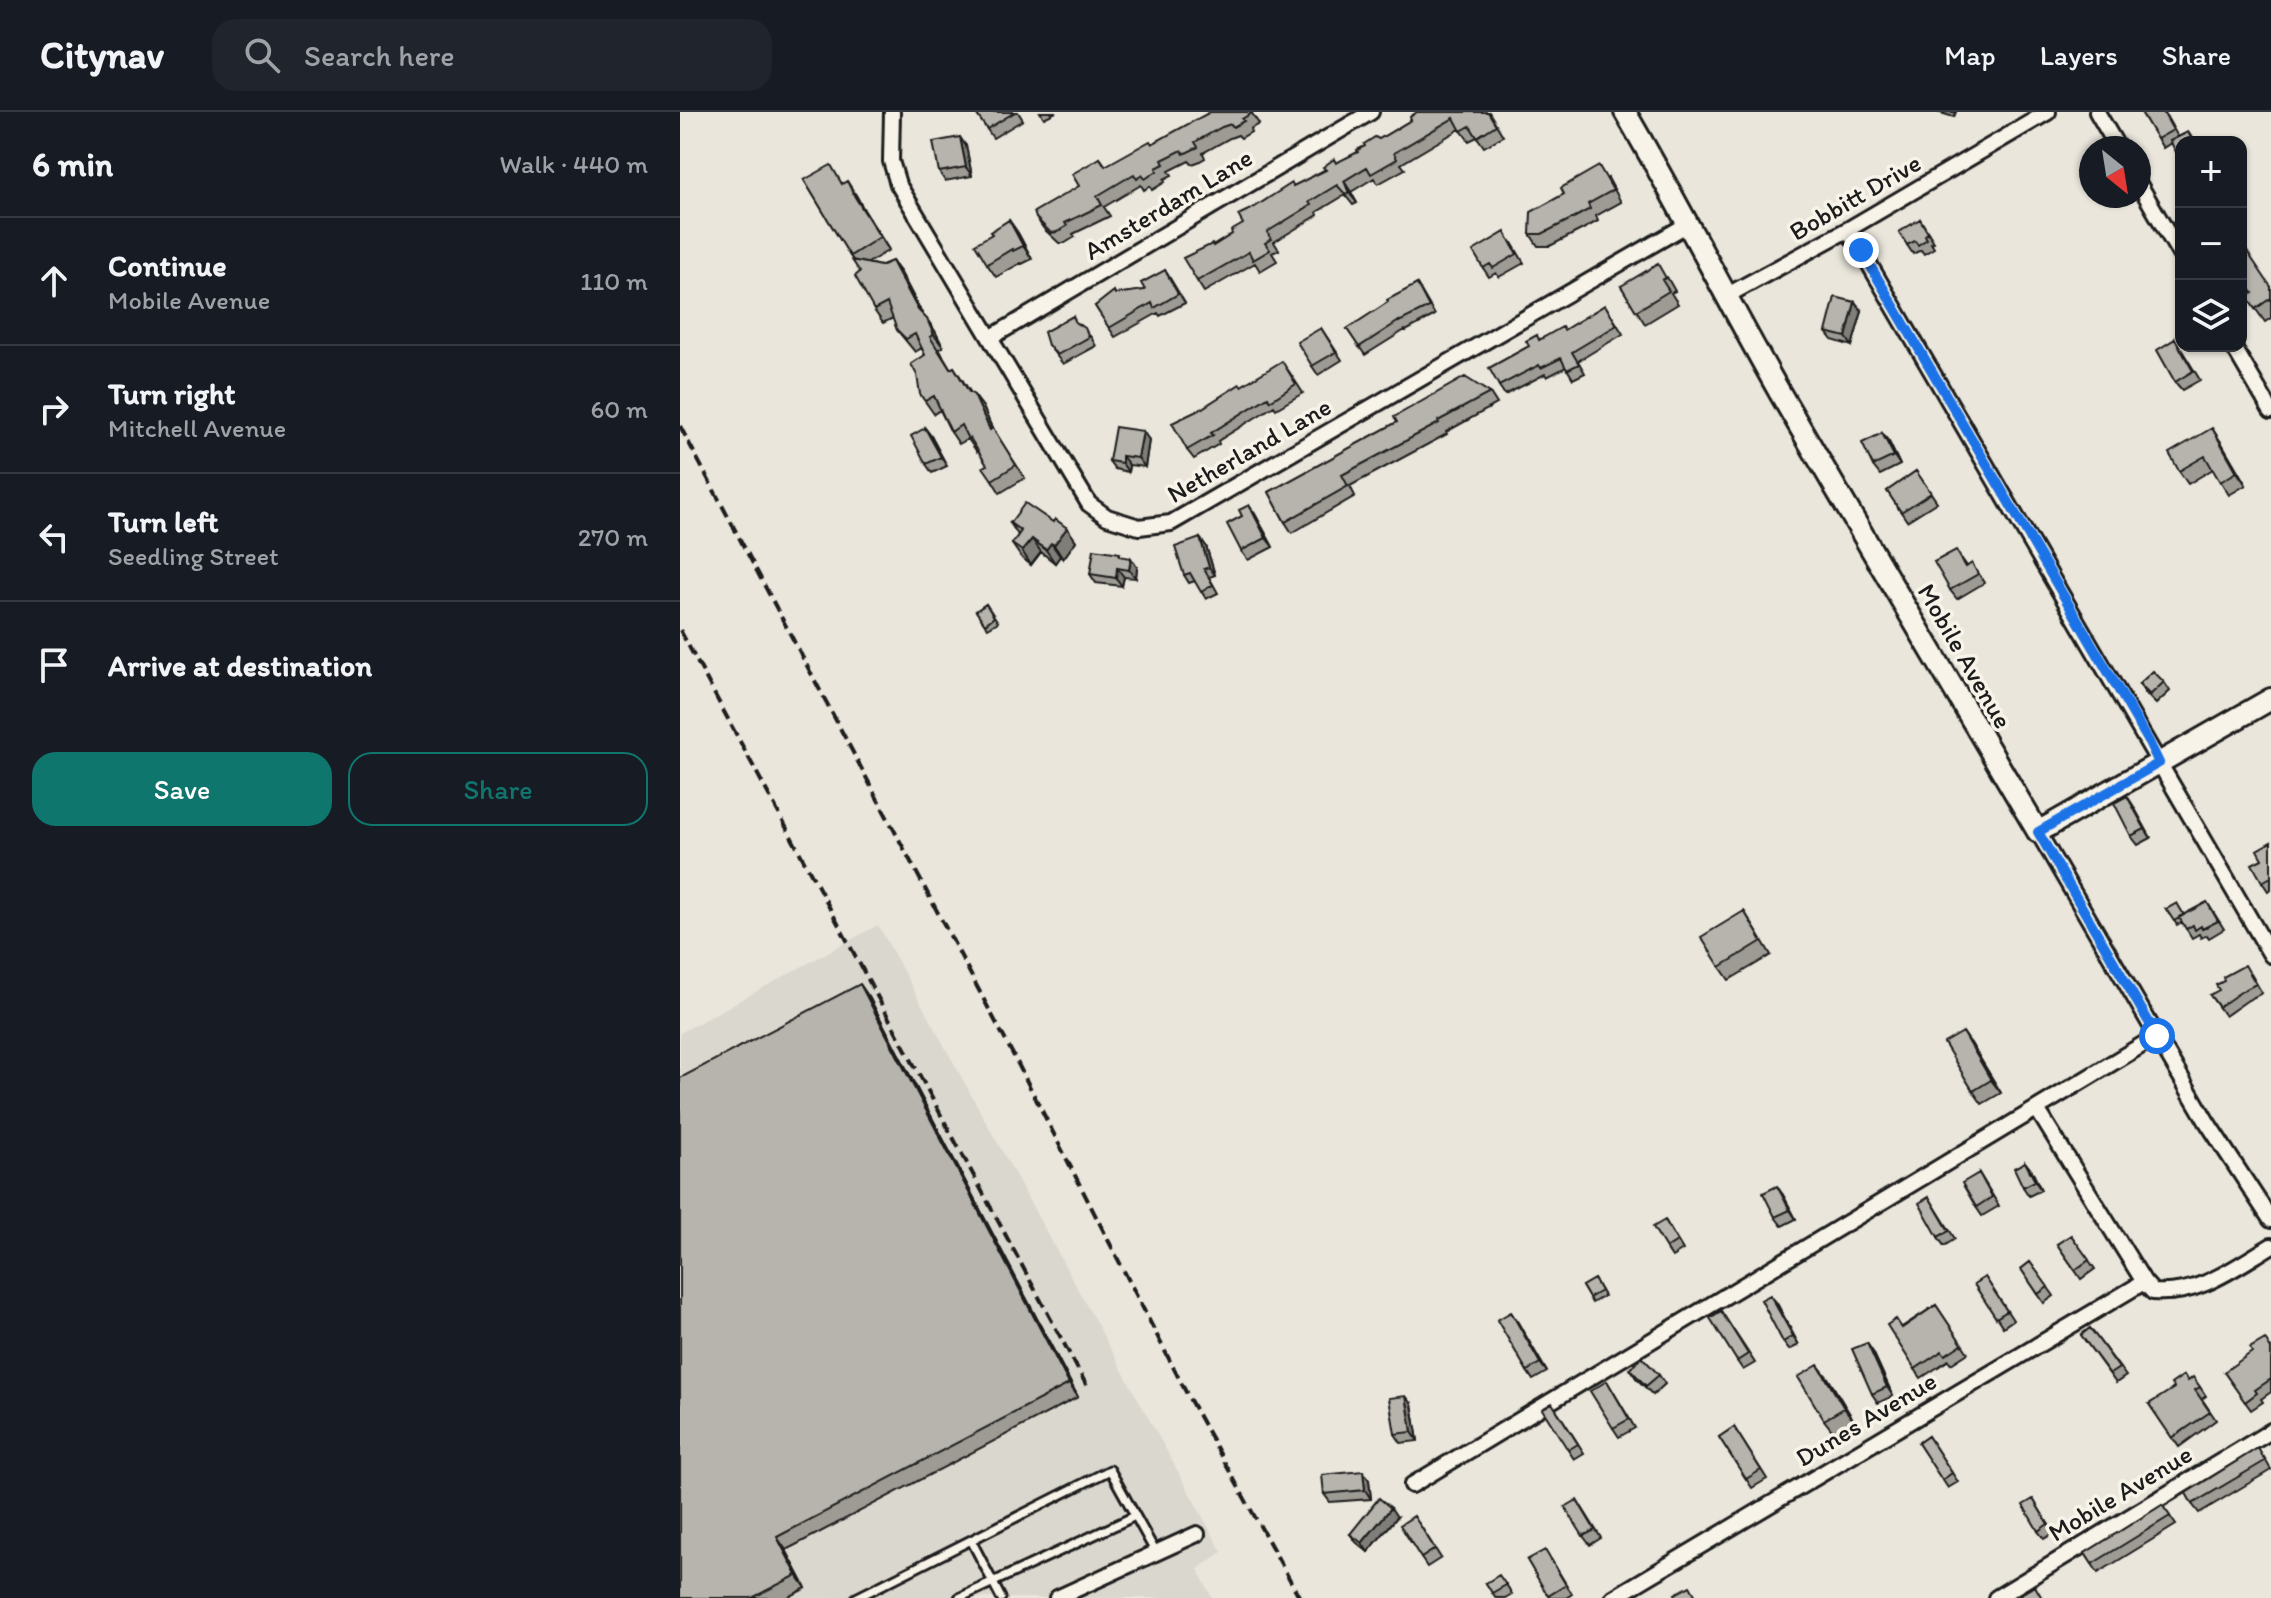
<!DOCTYPE html>
<meta charset="utf-8">
<style>
:root{--surface:#171b24;--page:#20242c;--text:#f1f3f6;--muted:#9ea1a6;--line:#363941;--accent:#0f766e}
body{margin:0;font-family:Itim,sans-serif;background:var(--page);color:var(--text)}
.controls{position:absolute;right:24px;top:24px;display:grid;overflow:hidden;border-radius:16px;box-shadow:0 2px 6px #0004}
.controls button{width:72px;height:72px;display:grid;place-items:center;padding:0;border:0;border-bottom:2px solid var(--line);background:var(--surface);color:var(--text);font:40px sans-serif}
.compass{position:absolute;left:1399px;top:24px;width:72px;height:72px;border-radius:50%;background:var(--surface);box-shadow:0 2px 6px #0004;rotate:150deg}
.stop{position:absolute;width:24px;height:24px;margin:-18px;border:6px solid #1a73e8;border-radius:50%;background:#fff}
.stop.end{background:#1a73e8;border-color:#fff;box-shadow:0 2px 8px #0008}
.list{margin:0;padding:0;list-style:none}
h2{display:flex;justify-content:space-between;align-items:center;height:104px;margin:0;padding:0 32px;font-size:34px}
h2 small{font-size:26px;font-weight:400;color:var(--muted)}
.list li{display:grid;grid-template-columns:52px 1fr auto;gap:24px;align-items:center;box-sizing:border-box;height:128px;padding:0 32px;border-top:2px solid var(--line)}
.list b{display:block;font-size:30px;white-space:nowrap}
.list p{margin:0;font-size:26px;white-space:nowrap;color:var(--muted)}
.list em{font-size:26px;font-style:normal;color:var(--muted)}
.actions{display:flex;gap:16px;padding:24px 32px}
.actions a{flex:1;padding:18px 0;border:2px solid var(--accent);border-radius:24px;text-align:center;font-size:28px;color:var(--accent)}
.actions .main{background:var(--accent);color:#fff}
.icon{flex:none;width:44px;height:44px;fill:none;stroke:currentColor;stroke-width:2;stroke-linecap:round;stroke-linejoin:round}
.map{position:relative;flex:none;width:1591px;height:1486px;overflow:hidden}
header{display:flex;align-items:center;gap:48px;box-sizing:border-box;height:112px;padding:0 40px;background:var(--surface);border-bottom:2px solid var(--line)}
header strong{font-size:38px}
nav{display:flex;gap:44px;margin-inline-start:auto;font-size:28px}
.search{width:560px;height:72px;background:var(--page);display:flex;align-items:center;gap:20px;box-sizing:border-box;padding:0 28px;border-radius:24px;color:var(--muted);font-size:30px}
main{display:flex}
aside{flex:1;background:var(--surface)}
.map>svg:first-child{display:block}
</style>
<header>
<strong>Citynav</strong>
<div class="search"><svg class="icon" aria-label="search" viewBox="0 0 24 24"><circle cx="10" cy="10" r="6"/><path d="M15 15l6 6"/></svg>Search here</div>
<nav><a>Map</a><a>Layers</a><a>Share</a></nav>
</header>
<main>
<aside>
<h2>6 min<small>Walk · 440 m</small></h2>
<ul class="list">
<li><svg class="icon" aria-label="ahead" viewBox="0 0 24 24"><path d="M12 20V5M6 11l6-6 6 6"/></svg><div><b>Continue</b><p>Mobile Avenue</p></div><em>110 m</em></li>
<li><svg class="icon" aria-label="right" viewBox="0 0 24 24"><path d="M7 20v-9h11M14 6l5 5-5 5"/></svg><div><b>Turn right</b><p>Mitchell Avenue</p></div><em>60 m</em></li>
<li><svg class="icon" aria-label="left" viewBox="0 0 24 24"><path d="M17 20v-9H6M10 6l-5 5 5 5"/></svg><div><b>Turn left</b><p>Seedling Street</p></div><em>270 m</em></li>
<li><svg class="icon" aria-label="arrive" viewBox="0 0 24 24"><path d="M6 21V4h12l-3 4 3 4H6"/></svg><div><b>Arrive at destination</b></div></li>
</ul>
<div class="actions"><a class="main">Save</a><a>Share</a></div>
</aside>
<div class="map">
<svg width="1591" height="1486" viewBox="0 0 1591 1486">
<rect width="100%" height="100%" fill="#eae6dc"/>
<filter id="ink" filterUnits="userSpaceOnUse"><feTurbulence type="fractalNoise" baseFrequency=".0125" numOctaves="2"/><feDisplacementMap in="SourceGraphic" scale="16" xChannelSelector="R" yChannelSelector="G"/><feConvolveMatrix kernelMatrix="1 2 1 2 8 2 1 2 1" color-interpolation-filters="sRGB"/></filter>
<g filter="url(#ink)">
<path fill="#dad7ce" d="M198 813 542 1440 518 1457 532 1486H0V921Z"/>
<g fill="none" stroke-linecap="round" stroke-linejoin="round">
<defs>
<path id="lane" d="M291 1428 321 1486
M176 1486 430 1358 476 1441
M279 1486 455 1404"/>
<path id="street" d="M212 0 211 49 218 72 409 392 427 405 459 415 491 411 1008 112
M1417 0 1438 36
M1459 72 1501 144
M1167 118 1181 138 1591 843
M1046 184 1167 118 1368 0
M310 226 691 0
M1553 234 1591 299
M1358 720 1527 1010 1591 1108
M1357 997 1464 1170 1473 1180C1518 1184 1554 1156 1591 1134
M732 1373 1477 924
M377 1486 517 1422
M933 1486 1464 1170
M1316 1486 1591 1319"/>
<path id="secondary" d="M945 0C999 92 1047 188 1100 281 1185 428 1272 573 1358 720L1591 587"/>
</defs>
<use href="#lane" stroke="#1c1c1c" stroke-width="13"/>
<use href="#street" stroke="#1c1c1c" stroke-width="20"/>
<use href="#secondary" stroke="#1c1c1c" stroke-width="26"/>
<use href="#lane" stroke="#f7f3e8" stroke-width="7"/>
<use href="#street" stroke="#f7f3e8" stroke-width="14"/>
<use href="#secondary" stroke="#f7f3e8" stroke-width="20"/>
<path stroke="#1c1c1c" stroke-width="4" stroke-dasharray="12 6" stroke-linecap="butt" d="M0 314 338 952 510 1288 620 1486
M0 518 409 1278"/>
</g>
<path fill="#9d9b94" stroke="#1c1c1c" stroke-width="2" d="M295 0H338L343 8 313 26Z
M360 0H376L364 6Z
M571 0 579 12 570 17 571 20 561 26 558 23 550 26 523 41 525 46 518 50 512 52 509 49 489 59 492 63 484 67 485 70 472 78 470 74 464 78 461 73 424 95 430 104 393 122 395 125 385 131H379L364 117 356 106 399 74 420 46 426 54 472 32Z
M809 0 823 24 804 35 797 25 789 29 780 17 721 52 725 57 698 72 694 66 671 80 677 91 673 93 665 83 637 100 638 103 594 130 599 138 592 141 597 149 580 159 575 151 524 180 517 169 533 134 552 122 563 112 573 96 678 40 731 8Z
M1257 0H1276L1274 5Z
M1461 0H1484L1498 25 1508 20 1515 30 1491 31 1483 36Z
M286 34 292 64 265 69 259 60Z
M928 66 941 90 916 104 918 109 905 116 870 134H858L850 122Z
M124 68 163 71 176 83 184 98 209 138 188 151 200 154 212 149 221 161 243 203 255 219 263 235 259 237 271 257 274 255 291 281 303 295 312 316 345 366 320 381 312 368 307 353 298 339 297 340 288 327 279 332 271 320 260 298 254 302 240 282 245 243 242 236 235 240 217 218 213 206 203 211 194 198 180 160Z
M1240 107 1254 130 1251 131 1254 136 1244 142 1241 138 1233 142 1227 133Z
M329 108 338 121 352 147 342 152 341 151 316 165 307 152 312 122Z
M831 129 844 151 819 165 816 161 809 165 803 156Z
M485 158 505 191 480 204 478 201 435 225 415 194 436 182 465 178Z
M987 165 995 179 991 181 998 192 965 212 941 174Z
M737 172 755 203 726 219 725 218 685 243 667 217Z
M1591 175V206L1585 210 1567 185 1573 181Z
M1175 190 1182 199 1172 234 1152 228 1146 220Z
M925 193 943 222 898 249 905 261 893 267 886 255 867 265 865 262 825 283 819 274 849 234 860 227 884 218Z
M399 213 411 225 416 234 383 252 368 233Z
M641 216 662 248 638 263 632 254Z
M1495 227 1520 268 1502 278 1495 270Z
M608 258 623 281 596 297 594 294 538 329 539 332 514 347 507 338 561 274Z
M810 281 817 292 766 320 767 322 670 374 675 384 612 421 605 410 589 380Z
M245 316 251 324 267 354 252 361 246 352Z
M1202 321 1209 330 1220 353 1200 363 1193 354Z
M469 328 465 355 449 353 448 360 435 357 429 349Z
M1541 330 1566 373 1549 383 1533 357 1508 372 1499 359Z
M1236 359 1257 390 1227 409 1207 379Z
M575 402 593 435 568 448 561 439Z
M373 410 387 416 396 429 383 447 380 444 375 451 361 440 351 453 341 445 332 432 338 423 330 411Z
M520 426 526 434 535 463 529 465 538 481 526 487 515 469 509 471 504 463Z
M442 445 457 455 456 466 444 465 442 474 416 471 410 462Z
M1282 447 1287 454 1298 460 1304 471 1277 487 1270 478Z
M306 492 318 510 308 516 296 499Z
M1484 570 1490 579 1476 592 1465 581 1459 572Z
M1447 684 1471 726 1458 733 1451 724Z
M1591 730V778L1588 779 1582 770V747Z
M1527 790 1544 817 1529 826 1527 823 1521 826 1519 822 1512 826 1502 810 1497 813 1486 797 1504 803Z
M1064 799 1091 843 1049 868 1040 855Z
M1571 862 1582 881 1568 888 1545 904 1530 883Z
M189 885 398 1285 106 1438 126 1476 107 1486H0Z
M1292 933 1321 981 1302 992 1293 979Z
M1345 1050 1352 1059 1361 1078 1349 1084 1343 1075Z
M1299 1061 1319 1094 1302 1104 1296 1095Z
M1103 1083 1116 1107 1102 1114 1095 1105Z
M1249 1085 1275 1127 1264 1134 1258 1125Z
M985 1108 1003 1138 992 1145 986 1136Z
M1391 1123 1415 1157 1401 1167 1377 1132Z
M1350 1150 1374 1184 1364 1191 1341 1157Z
M1305 1165 1333 1208 1323 1215 1294 1172Z
M914 1167 924 1184 912 1191 902 1174Z
M1090 1183 1119 1233 1109 1238 1103 1230Z
M1256 1193 1288 1241 1271 1252 1269 1248 1241 1266 1235 1257 1222 1215Z
M1041 1199 1075 1251 1063 1258 1057 1249Z
M837 1209 867 1260 853 1268 847 1259Z
M1410 1216 1446 1264 1436 1271 1401 1223Z
M1591 1236V1280L1581 1287 1583 1290 1571 1298 1544 1260Z
M1193 1240 1213 1284 1198 1291 1192 1282Z
M950 1257 979 1263 985 1272 973 1283 956 1266Z
M1148 1266 1174 1309 1154 1321 1144 1308Z
M927 1269 955 1316 939 1325 933 1316Z
M1508 1269 1520 1275 1526 1284 1522 1287 1536 1308 1499 1335 1469 1292Z
M732 1292 738 1329 721 1331 715 1322Z
M878 1300 904 1341 894 1347 888 1338Z
M1054 1315 1087 1367 1072 1376 1039 1325Z
M1248 1324 1278 1370 1268 1376 1238 1331Z
M1584 1345 1591 1358 1519 1401 1512 1392Z
M689 1368 691 1387 650 1390 644 1382Z
M1353 1387 1374 1421 1364 1427 1358 1419Z
M1482 1393 1496 1413 1418 1461 1405 1441Z
M903 1397 921 1426 910 1433 903 1424Z
M717 1405 688 1440 676 1430 670 1422Z
M740 1413 761 1446 747 1455 741 1446Z
M871 1447 892 1482 886 1486H870L847 1448Z
M806 1471 826 1472 832 1482 825 1486H816Z"/>
<path fill="#7f7e78" stroke="#1c1c1c" stroke-width="2" d="M280 25 286 34 292 64 286 55Z
M167 69 176 83 184 98 209 138 175 85Z
M664 69 671 80 677 91 669 81Z
M329 108 338 121 352 147 343 134Z
M212 149 221 161 247 211 238 198Z
M1175 190 1182 199 1172 234 1166 225Z
M247 207 255 219 263 235 254 223Z
M294 283 303 295 318 331 310 318Z
M245 316 251 324 267 354 261 345Z
M1532 316 1541 330 1566 373 1557 360Z
M463 319 469 328 465 355 458 346Z
M1202 321 1209 330 1220 353 1214 344Z
M442 344 449 353 448 360 442 351Z
M569 393 575 402 593 435 586 426Z
M387 416 396 429 383 447 374 433Z
M520 426 526 434 535 463 529 455Z
M352 427 361 440 351 453 342 439Z
M371 431 380 444 375 451 366 438Z
M451 446 457 455 456 466 449 458Z
M437 456 444 465 442 474 436 466Z
M1447 684 1453 693 1471 726 1465 717Z
M180 872 189 885 398 1285 389 1272Z
M1283 920 1292 933 1321 981 1311 968Z
M1345 1050 1352 1059 1361 1078 1355 1069Z
M1097 1074 1103 1083 1116 1107 1110 1098Z
M1090 1183 1097 1191 1119 1233 1113 1224Z
M831 1200 837 1209 867 1260 860 1251Z
M1187 1231 1193 1240 1213 1284 1207 1275Z
M1138 1253 1148 1266 1174 1309 1164 1296Z
M726 1284 732 1292 738 1329 732 1320Z
M683 1359 689 1368 691 1387 685 1378Z
M711 1396 717 1405 688 1440 682 1431Z
M97 1425 106 1438 126 1476 117 1463Z"/>
<path fill="#b6b4ac" stroke="#1c1c1c" stroke-width="2" d="M295 0H335L307 17Z
M530 0H571L572 1 562 7 564 9 553 15 551 12 542 15 515 30 518 35 504 42 502 38 482 48 484 52 476 56 477 59 465 67 462 63 457 67 454 62 417 84 422 93 385 111 387 114 377 120 371 121 356 106 354 100 399 74 392 62 420 46 425 54 470 29 472 32Z
M737 0H808L816 13 797 25 790 14 781 19 774 6 714 41 717 47 691 62 687 55 664 69 669 81 666 83 657 73 629 90 631 93 587 120 591 127 585 131 590 138 573 148 569 140 517 169 503 146 532 132 533 134 552 122 551 119 563 112 558 103 573 96 612 71 613 74 646 58 643 55 654 47 656 51 678 40 677 38 685 34 684 32 695 25 699 27 731 8 730 5Z
M1461 0H1483L1493 18 1477 27Z
M1508 20 1513 30H1501V49L1490 29Z
M280 25 286 55 259 60 253 30Z
M151 53 162 72 167 69 175 85 200 125 170 144 124 68Z
M919 54 933 78 908 92 910 97 897 104 862 122H850L851 100 884 82 881 76Z
M1240 107 1248 121 1245 123 1247 127 1238 133 1235 129 1227 133 1219 120Z
M329 108 343 134 333 139 332 137 307 152 295 132 312 122 310 120Z
M825 120 837 142 813 156 810 152 803 156 793 139Z
M1566 138 1591 175V186L1575 197 1567 185 1573 181 1561 164V142Z
M172 148 200 154 212 149 238 198 247 207 254 223 250 225 270 257 274 255 289 280 294 283 310 318 313 316 336 353 312 368 303 355 307 353 290 326 288 327 281 313 271 320 254 284 245 289 240 282 237 263 231 252 245 243 235 222 226 227 217 218 207 191 194 198 175 164 180 160Z
M978 152 986 166 982 168 989 179 956 199 941 174Z
M485 158 498 182 474 196 472 191 429 216 415 194 434 179 435 182 465 178 461 171Z
M737 172 749 195 719 210V209L679 235 667 217 708 190 707 188Z
M1155 185 1175 190 1166 225 1146 220Z
M925 193 937 213 892 240 899 252 887 258 881 246 861 256 859 253 819 274 809 256 849 234 846 229 857 223 859 228 882 215 884 218Z
M393 204 396 211 405 216 409 225 377 243 368 233 364 220Z
M641 216 656 240 632 254 617 230Z
M1495 227 1513 259 1495 270 1477 238Z
M602 249 616 272 590 289 588 285 531 321 533 323 507 338 492 311 519 298 560 272 561 274Z
M785 265 810 281 758 309 759 311 662 363 668 374 605 410 589 380 717 310 714 305Z
M435 315 463 319 458 346 442 344V351L429 349Z
M245 316 261 345 246 352 231 324Z
M1532 316 1557 360 1540 370 1525 344 1499 359 1489 341Z
M1202 321 1214 344 1193 354 1182 331Z
M1236 359 1251 381 1221 400 1207 379Z
M345 391 373 410 375 407 387 416 374 433 371 431 366 438 352 427 342 439 332 432 341 419 330 411Z
M569 393 586 426 561 439 547 412 562 404 559 398Z
M520 426 529 455 524 457 533 473 521 480 510 461 504 463 495 435Z
M414 437 440 441 439 444 451 446 449 458 437 456 436 466 410 462Z
M1276 438 1286 455 1292 451 1298 462 1270 478 1254 450Z
M306 492 314 505 305 512 296 499Z
M1473 559 1484 570 1470 583 1459 572Z
M1447 684 1465 717 1451 724 1434 691Z
M1591 730V765L1582 770 1572 752 1582 747 1577 738Z
M1527 790 1538 809 1522 817 1521 814 1515 818 1513 813 1506 817 1499 805Z
M1497 791 1504 803 1494 809 1486 797Z
M1064 799 1082 829 1040 855 1021 825Z
M1565 853 1576 872 1562 879 1539 895 1530 883 1539 878 1536 873 1544 869 1543 865Z
M180 872 389 1272 97 1425 117 1463 72 1486H0V966Z
M1283 920 1311 968 1293 979 1264 931Z
M1345 1050 1355 1069 1343 1075 1334 1056Z
M1299 1061 1312 1085 1296 1095 1282 1071Z
M1097 1074 1110 1098 1095 1105 1083 1081Z
M1249 1085 1269 1119 1258 1125 1239 1091Z
M985 1108 997 1129 986 1136 973 1115Z
M1391 1123 1409 1148 1395 1158 1377 1132Z
M1350 1150 1368 1175 1358 1182 1341 1157Z
M1305 1165 1327 1199 1316 1206 1294 1172Z
M914 1167 921 1179 909 1186 902 1174Z
M1090 1183 1113 1224 1103 1230 1081 1188Z
M1256 1193 1282 1232 1265 1243 1262 1239 1235 1257 1207 1213 1216 1207 1222 1216Z
M1041 1199 1068 1242 1057 1249 1030 1206Z
M831 1200 860 1251 847 1259 817 1208Z
M1410 1216 1439 1256 1430 1262 1401 1223Z
M1585 1227 1591 1237V1267L1575 1278 1577 1281 1565 1290 1544 1260 1572 1240 1570 1236Z
M1187 1231 1207 1275 1192 1282 1172 1237Z
M962 1245 979 1263 966 1274 950 1257Z
M1138 1253 1164 1296 1144 1308 1118 1265Z
M1504 1263 1508 1269 1513 1265 1520 1275 1515 1278 1530 1300 1492 1326 1469 1292 1494 1276 1491 1272Z
M927 1269 949 1307 933 1316 910 1279Z
M726 1284 732 1320 715 1322 709 1286Z
M872 1291 898 1332 888 1338 862 1297Z
M1054 1315 1081 1358 1066 1367 1039 1325Z
M1248 1324 1272 1361 1262 1368 1238 1331Z
M1578 1336 1585 1349 1512 1392 1506 1381Z
M683 1359 685 1378 644 1382 642 1363Z
M699 1386 711 1396 682 1431 670 1422Z
M1353 1387 1368 1412 1358 1419 1343 1393Z
M897 1388 915 1418 903 1424 885 1395Z
M1482 1393 1490 1404 1412 1452 1405 1441Z
M734 1404 755 1437 741 1446 720 1413Z
M865 1438 886 1473 868 1484 847 1448Z
M819 1463 826 1473 812 1481 806 1471Z
M1010 1474 1017 1486H997L995 1482Z
M1355 1474 1362 1486H1334Z"/>
</g>
<g fill="none" stroke-linecap="round" stroke-linejoin="round" filter="url(#ink)">
<path stroke="#1a73e8" stroke-width="10" d="M1181 138 1468 628 1479 651 1358 720 1477 924"/>
</g>
<g text-anchor="middle" dominant-baseline="central" stroke-width="7" stroke-linejoin="round" paint-order="stroke">
<g font-size="26" fill="#1c1c1c" stroke="#f7f3e8">
<text transform="translate(1175 85) rotate(-30)">Bobbitt Drive</text>
<text transform="translate(488 92) rotate(-31)">Amsterdam Lane</text>
<text transform="translate(569 338) rotate(-30)">Netherland Lane</text>
<text transform="translate(1285 544) rotate(60)">Mobile Avenue</text>
<text transform="translate(1186 1307) rotate(-31)">Dunes Avenue</text>
<text transform="translate(1440 1381) rotate(-31)">Mobile Avenue</text>
</g>
</g>
</svg>
<div class="controls">
<button>+</button>
<button>−</button>
<button><svg class="icon" aria-label="layers" viewBox="0 0 24 24"><path d="M12 4l9 5-9 5-9-5zM3 14l9 5 9-5"/></svg></button>
</div>
<svg class="compass" viewBox="-18 -18 36 36"><path d="M0-13l5 13h-10z" fill="#e53935"/><path d="M0 13l5-13h-10z" fill="#9ea1a6"/></svg>
<div class="stop" style="left:1477px;top:924px"></div>
<div class="stop end" style="left:1181px;top:138px"></div>
</div>
</main>
